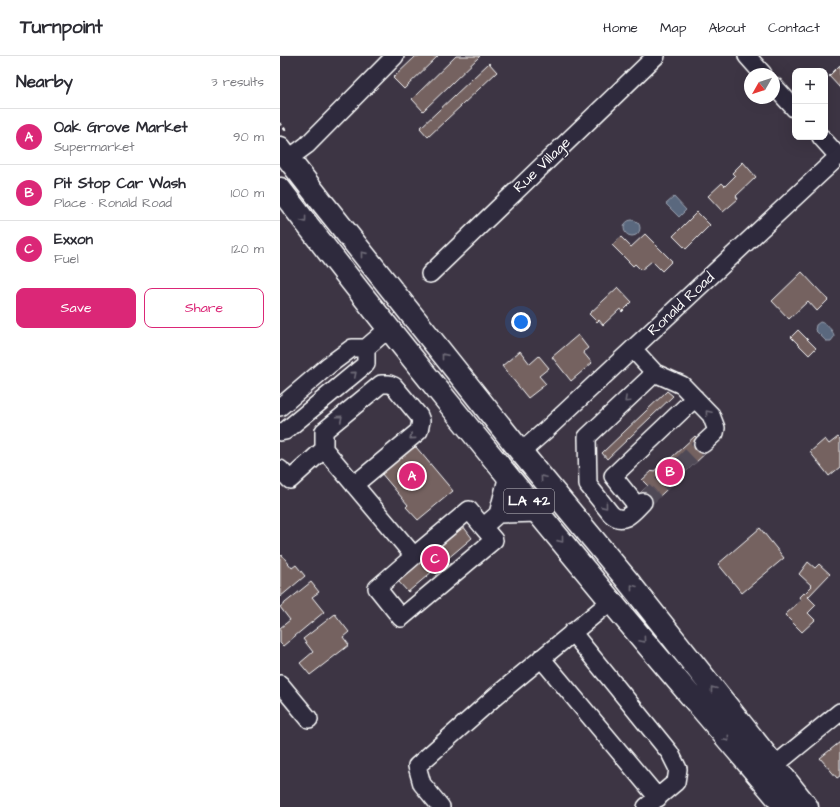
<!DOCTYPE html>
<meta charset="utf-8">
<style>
:root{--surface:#fff;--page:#f2f2f3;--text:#2b2b33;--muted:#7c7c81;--line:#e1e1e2;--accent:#db2777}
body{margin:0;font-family:"Architects Daughter",sans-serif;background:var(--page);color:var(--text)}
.controls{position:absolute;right:12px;top:12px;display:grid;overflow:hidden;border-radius:8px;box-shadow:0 4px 16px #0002}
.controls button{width:36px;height:36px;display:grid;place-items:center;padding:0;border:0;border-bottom:1px solid var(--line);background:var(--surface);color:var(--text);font:20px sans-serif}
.compass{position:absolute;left:464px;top:12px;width:36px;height:36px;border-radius:50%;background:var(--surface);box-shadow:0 4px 16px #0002;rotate:231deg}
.you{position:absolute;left:241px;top:266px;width:14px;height:14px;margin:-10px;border:3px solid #fff;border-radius:50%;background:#1a73e8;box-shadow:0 0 0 6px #1a73e833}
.badge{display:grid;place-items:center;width:26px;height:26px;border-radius:50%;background:var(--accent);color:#fff;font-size:13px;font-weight:700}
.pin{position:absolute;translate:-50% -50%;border:2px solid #fff;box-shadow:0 1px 4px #0006}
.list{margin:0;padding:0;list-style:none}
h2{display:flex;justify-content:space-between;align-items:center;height:52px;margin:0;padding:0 16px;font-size:17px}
h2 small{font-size:13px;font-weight:400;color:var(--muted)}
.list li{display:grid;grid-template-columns:26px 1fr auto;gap:12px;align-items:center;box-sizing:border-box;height:56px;padding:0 16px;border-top:1px solid var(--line)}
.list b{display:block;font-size:15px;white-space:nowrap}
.list p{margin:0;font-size:13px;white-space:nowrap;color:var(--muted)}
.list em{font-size:13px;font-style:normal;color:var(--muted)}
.actions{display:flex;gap:8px;padding:12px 16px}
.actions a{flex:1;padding:9px 0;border:1px solid var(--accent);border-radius:8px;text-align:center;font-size:14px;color:var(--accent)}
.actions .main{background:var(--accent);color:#fff}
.map{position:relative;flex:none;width:560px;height:751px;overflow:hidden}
header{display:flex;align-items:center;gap:24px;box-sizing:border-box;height:56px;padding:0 20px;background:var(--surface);border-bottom:1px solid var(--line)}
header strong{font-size:19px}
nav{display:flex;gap:22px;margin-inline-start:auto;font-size:14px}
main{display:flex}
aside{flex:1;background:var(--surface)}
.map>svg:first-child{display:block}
</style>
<header>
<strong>Turnpoint</strong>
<nav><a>Home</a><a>Map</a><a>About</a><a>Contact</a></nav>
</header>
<main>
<aside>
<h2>Nearby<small>3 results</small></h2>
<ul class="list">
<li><span class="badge">A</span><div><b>Oak Grove Market</b><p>Supermarket</p></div><em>90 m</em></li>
<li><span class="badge">B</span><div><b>Pit Stop Car Wash</b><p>Place · Ronald Road</p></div><em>100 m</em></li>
<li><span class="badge">C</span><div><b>Exxon</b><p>Fuel</p></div><em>120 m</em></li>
</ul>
<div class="actions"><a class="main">Save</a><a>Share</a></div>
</aside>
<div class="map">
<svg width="560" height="751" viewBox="0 0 560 751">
<rect width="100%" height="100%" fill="#3d3544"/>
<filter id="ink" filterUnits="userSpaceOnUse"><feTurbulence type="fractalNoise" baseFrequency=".025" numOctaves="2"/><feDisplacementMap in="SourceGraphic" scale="8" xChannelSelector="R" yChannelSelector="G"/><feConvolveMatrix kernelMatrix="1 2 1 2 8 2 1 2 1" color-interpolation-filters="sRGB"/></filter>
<g filter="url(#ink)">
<path fill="#5a677e" stroke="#9ca4b2" d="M394 141 406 154 399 161 386 148Z
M344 172a8 8 0 1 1 16 0a8 8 0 1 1-16 0Z
M540 266C546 267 554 275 554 281L551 285H546L535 274 536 269Z"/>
<path fill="#746261" stroke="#fff" d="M136 0H158L124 33 113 22Z
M176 0H200L143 55 132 43Z
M209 7 217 16 148 81 140 72Z
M560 9V32L549 20Z
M463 106 476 121 456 140 458 143 443 156 428 140 442 127 445 130 455 120 452 117Z
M417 156 430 169 406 193 393 180Z
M365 178 392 205 382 215 372 205 361 214 355 208 353 210 332 189 341 181 351 191Z
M522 216 548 244 537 255 528 245 509 263 492 245Z
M338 231 352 246 342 256 340 253 323 269 319 264 317 266 309 258Z
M518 274 536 292 529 299 511 281Z
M298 279 308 292 303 296 312 307 291 325 272 301Z
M240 295 250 308 259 300 269 312 259 320 266 328 248 342 222 310Z
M387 335 393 340 327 403 322 397Z
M415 380 429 394 368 451 357 440 368 430 362 424 372 415 373 416 379 411 380 412Z
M558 381 560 383V411L549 420 530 396 545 383 549 388Z
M127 385 133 392 136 391 173 435 138 464 126 451 128 449 101 417Z
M183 470 192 482 128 536 118 525Z
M480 472 504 502 462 537 438 508Z
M2 499 12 512 16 509 25 520 0 541V501Z
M528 506 535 512 539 508 550 518 528 541 536 549 528 557 535 564 522 576 505 559 521 544 519 541 523 537 524 538 532 530 519 518Z
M31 526 39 536 32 541 44 556 3 590 0 587V572L10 564 0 551Z
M55 558 69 576 63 581 69 589 30 619 20 607 33 596 23 583Z
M560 686V720L557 722 540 702Z"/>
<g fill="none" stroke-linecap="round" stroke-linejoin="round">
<path stroke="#504957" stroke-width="17" stroke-dasharray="17 8" stroke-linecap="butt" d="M363 446 423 388"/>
<defs>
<path id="minor" d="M467 0 483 18
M494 30 515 53
M541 81 559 101
M8 103 27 89 115 0
M150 218 376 0
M353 293 375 317 402 329 431 359 436 372 435 377 423 388
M0 351 49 309 72 292H86L108 273
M0 376 5 375 86 308V292
M44 393V375L101 328H109L114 330 139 360 141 365 139 375 74 429
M241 396 266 374 560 99
M0 413 10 424 44 393 134 500 189 454 203 471 218 458
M228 419 218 458 259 457
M363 446C354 455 344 470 331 458L308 429 307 381 375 317
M358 451 333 420 415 342
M134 500 97 532 121 562 214 484 203 471
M292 576 390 697 398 713 396 726 366 751
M261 602 378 742
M0 628 29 663
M494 710 560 656
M161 751 142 728 137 710 217 639 331 545"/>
<path id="major" d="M0 92 41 145 241 396 347 524 527 751
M0 133C109 276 224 416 339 555 394 621 450 685 505 751"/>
</defs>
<use href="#minor" stroke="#fff" stroke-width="20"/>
<use href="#major" stroke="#fff" stroke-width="25"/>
<path stroke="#fff" stroke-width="2.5" stroke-dasharray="3 3" stroke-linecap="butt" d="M0 67 6 75"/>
<use href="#minor" stroke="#2f2a3d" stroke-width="17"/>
<use href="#major" stroke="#2f2a3d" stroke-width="22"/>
</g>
<defs><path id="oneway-chevron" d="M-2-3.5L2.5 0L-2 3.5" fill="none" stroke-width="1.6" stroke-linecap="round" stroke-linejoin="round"/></defs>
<g stroke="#6d6a77">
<use href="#oneway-chevron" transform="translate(24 164) rotate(53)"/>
<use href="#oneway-chevron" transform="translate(83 198) rotate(-129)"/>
<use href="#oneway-chevron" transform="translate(164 300) rotate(-129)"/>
<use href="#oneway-chevron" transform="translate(74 318) rotate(-40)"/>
<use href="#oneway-chevron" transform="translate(347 344) rotate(137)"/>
<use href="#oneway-chevron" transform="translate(428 357) rotate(-130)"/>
<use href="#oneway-chevron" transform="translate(60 362) rotate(-40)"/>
<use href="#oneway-chevron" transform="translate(132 381) rotate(140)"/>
<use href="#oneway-chevron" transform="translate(263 422) rotate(-130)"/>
<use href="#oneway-chevron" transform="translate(325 450) rotate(51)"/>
<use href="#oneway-chevron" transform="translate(281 484) rotate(51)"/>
<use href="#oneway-chevron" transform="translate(353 531) rotate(-128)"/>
<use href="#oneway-chevron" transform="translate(363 584) rotate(50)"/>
<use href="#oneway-chevron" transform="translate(433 633) rotate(-128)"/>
<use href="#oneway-chevron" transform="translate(447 683) rotate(49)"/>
</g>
</g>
<g text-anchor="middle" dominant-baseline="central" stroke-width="3" stroke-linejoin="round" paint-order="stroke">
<rect fill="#2f2a3d" stroke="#c1bfc5" stroke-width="1" x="224" y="433" width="50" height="24" rx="3"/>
<g font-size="14" font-weight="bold" fill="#fff">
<text x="249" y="445">LA 42</text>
</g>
<g font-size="15" fill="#fff" stroke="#2f2a3d">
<text transform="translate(262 109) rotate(-44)">Rue Village</text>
<text transform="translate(401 248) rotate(-43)">Ronald Road</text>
</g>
</g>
</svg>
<div class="controls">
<button>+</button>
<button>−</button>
</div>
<svg class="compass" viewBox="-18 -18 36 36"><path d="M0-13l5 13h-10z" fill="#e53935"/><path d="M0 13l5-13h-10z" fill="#7c7c81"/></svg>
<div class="you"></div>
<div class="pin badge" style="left:132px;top:420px">A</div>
<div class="pin badge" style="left:390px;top:416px">B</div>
<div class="pin badge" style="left:155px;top:503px">C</div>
</div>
</main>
